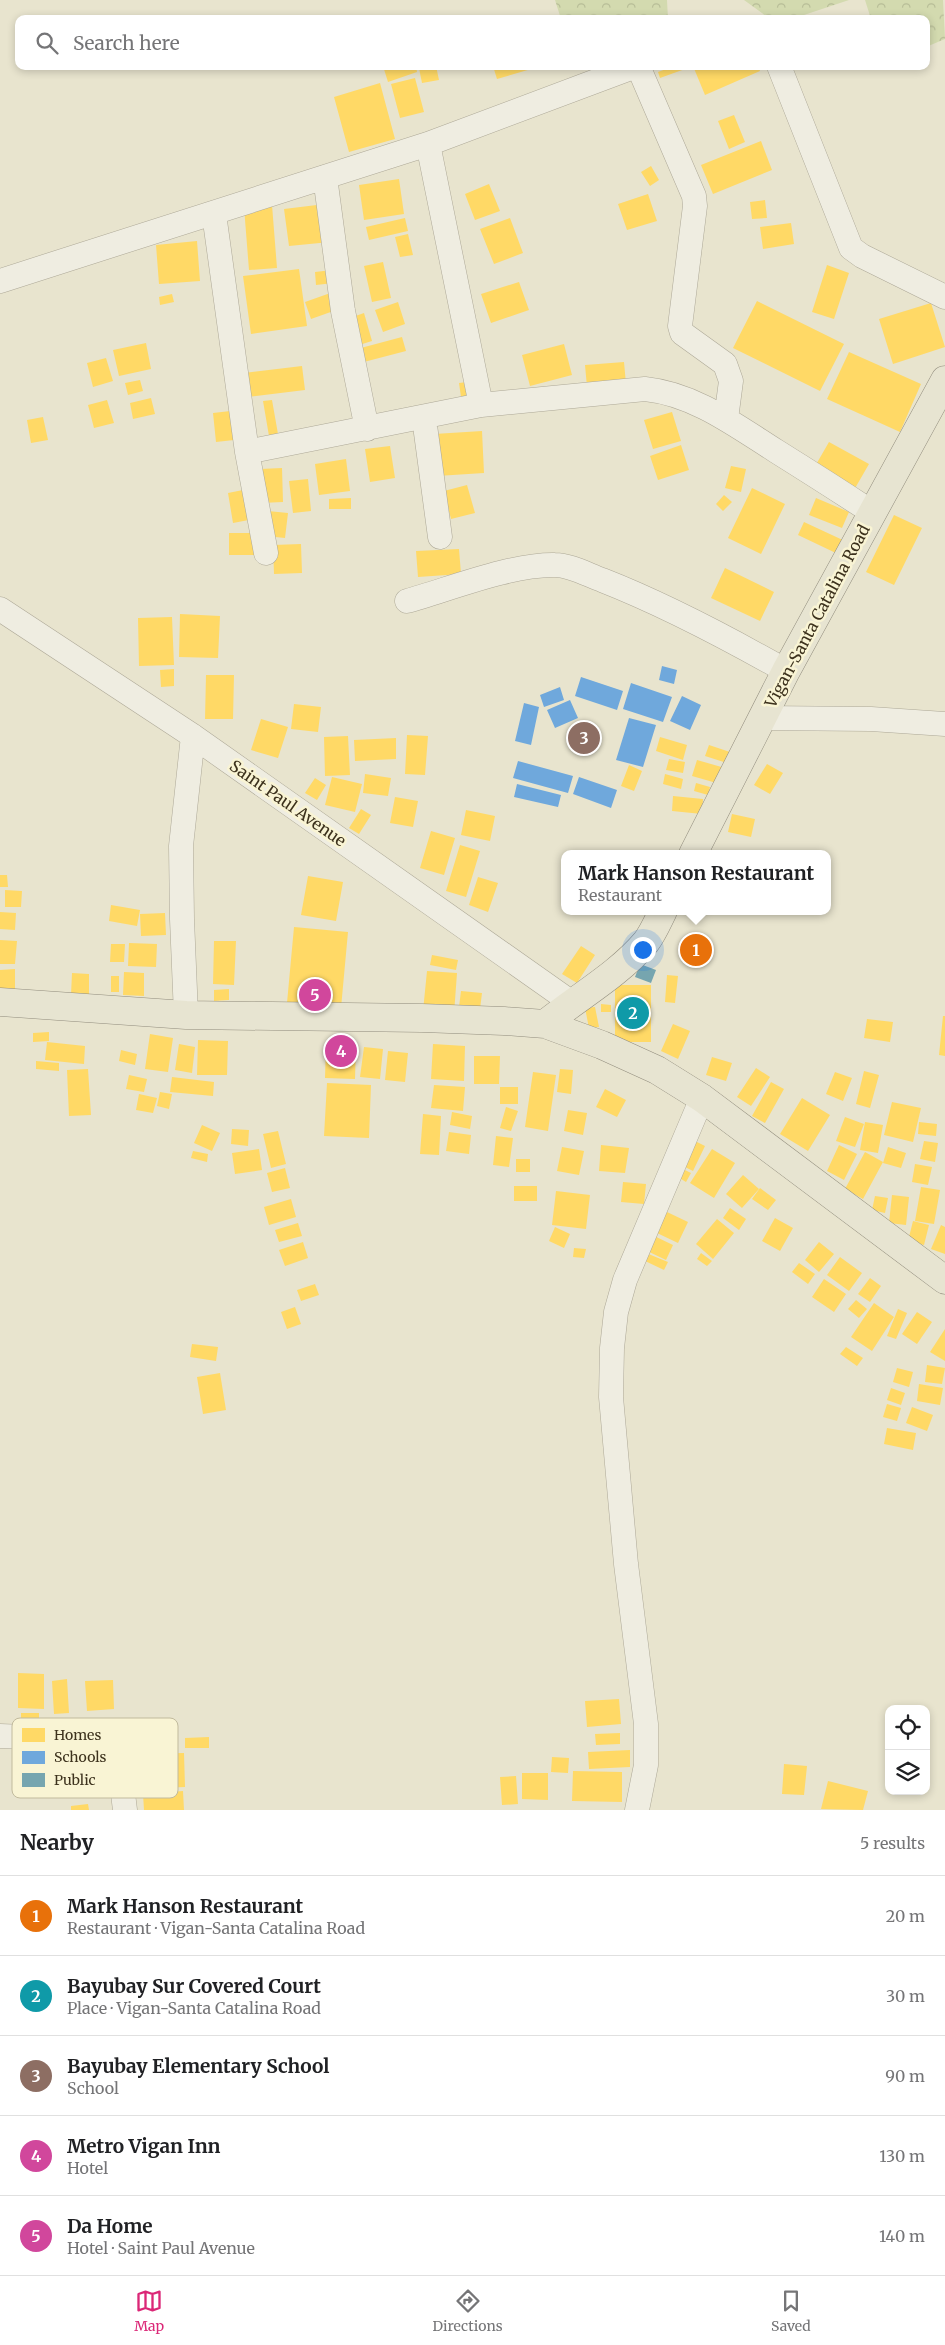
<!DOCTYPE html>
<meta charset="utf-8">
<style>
:root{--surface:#fff;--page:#f2f2f2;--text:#202124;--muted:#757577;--line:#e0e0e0;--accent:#db2777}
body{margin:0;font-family:Merriweather,serif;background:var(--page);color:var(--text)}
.controls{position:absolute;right:15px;bottom:15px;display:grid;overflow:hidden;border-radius:10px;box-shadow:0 2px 8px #0003}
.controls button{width:45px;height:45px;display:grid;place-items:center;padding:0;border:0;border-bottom:1px solid var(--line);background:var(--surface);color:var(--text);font:25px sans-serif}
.you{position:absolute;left:642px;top:949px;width:18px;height:18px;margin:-12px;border:4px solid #fff;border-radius:50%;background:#1a73e8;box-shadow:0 0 0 8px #1a73e833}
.badge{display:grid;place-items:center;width:32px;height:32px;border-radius:50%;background:var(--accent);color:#fff;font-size:16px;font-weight:700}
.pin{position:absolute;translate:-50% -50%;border:2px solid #fff;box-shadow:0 1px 5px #0006}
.popup{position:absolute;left:561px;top:850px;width:270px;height:65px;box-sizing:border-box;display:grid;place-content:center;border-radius:10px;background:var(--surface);filter:drop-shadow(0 1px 4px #0005);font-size:16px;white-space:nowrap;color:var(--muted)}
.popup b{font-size:19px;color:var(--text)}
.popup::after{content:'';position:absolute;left:50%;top:100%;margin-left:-10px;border:10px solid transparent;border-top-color:var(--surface)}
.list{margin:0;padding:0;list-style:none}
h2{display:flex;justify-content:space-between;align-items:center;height:65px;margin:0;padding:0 20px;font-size:21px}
h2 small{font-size:16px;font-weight:400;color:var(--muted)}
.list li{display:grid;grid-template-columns:32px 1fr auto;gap:15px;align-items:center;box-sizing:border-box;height:80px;padding:0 20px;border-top:1px solid var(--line)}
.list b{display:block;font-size:19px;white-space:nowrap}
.list p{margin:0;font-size:16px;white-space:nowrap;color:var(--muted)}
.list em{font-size:16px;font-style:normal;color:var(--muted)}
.icon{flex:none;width:28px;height:28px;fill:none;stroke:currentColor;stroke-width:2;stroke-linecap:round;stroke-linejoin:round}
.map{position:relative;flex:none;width:945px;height:1810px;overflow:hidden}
.search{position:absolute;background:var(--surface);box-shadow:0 2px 8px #0003;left:15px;right:15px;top:15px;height:55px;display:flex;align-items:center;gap:12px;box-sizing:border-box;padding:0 18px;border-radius:10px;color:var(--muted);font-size:19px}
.sheet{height:465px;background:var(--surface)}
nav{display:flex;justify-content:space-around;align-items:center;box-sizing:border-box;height:70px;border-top:1px solid var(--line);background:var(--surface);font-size:14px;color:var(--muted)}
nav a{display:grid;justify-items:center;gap:2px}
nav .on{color:var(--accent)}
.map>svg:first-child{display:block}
</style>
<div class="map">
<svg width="945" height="1810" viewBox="0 0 945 1810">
<defs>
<pattern id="forest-crowns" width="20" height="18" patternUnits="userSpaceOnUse" patternTransform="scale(1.25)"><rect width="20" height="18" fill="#d3daaf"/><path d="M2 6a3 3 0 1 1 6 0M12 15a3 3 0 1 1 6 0" fill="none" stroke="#b6bc96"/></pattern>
</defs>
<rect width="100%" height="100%" fill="#e8e4ce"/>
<path fill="url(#forest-crowns)" d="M555 0H667L668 19H561Z
M744 0H849L792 19H770Z
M865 0H943L945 39 926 47V19H871Z"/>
<path fill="#ffd966" d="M383 66H416L417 72 388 82Z
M429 66H436L439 80 422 83 419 68Z
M493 66H538V67L497 79Z
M674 66H684L685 69 660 78 658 72Z
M693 66H758L760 71 705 95Z
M415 78 424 112 400 118 391 84Z
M380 83 395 139 349 152 334 97Z
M734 115 745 142 729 149 718 121Z
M761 141 772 170 713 194 701 165Z
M651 166 659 180 650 186 641 172Z
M399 179 404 214 364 220 359 185Z
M489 184 500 211 475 220 465 194Z
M648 194 657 221 627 230 618 204Z
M765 200 767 218 752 219 750 202Z
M325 204 330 242 289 246 284 209Z
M272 205 277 268 249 270 244 207Z
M405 218 408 231 369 240 366 227Z
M510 218 523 253 494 264 480 229Z
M791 223 794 244 763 249 760 227Z
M408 234 413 255 400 257 395 237Z
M197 241 200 281 159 284 156 245Z
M383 262 391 298 372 302 364 266Z
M827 265 849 273 834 319 812 312Z
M299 269 307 326 251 334 243 276Z
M332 270 334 283 316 285 315 272Z
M519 282 529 310 491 323 481 294Z
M336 291 342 308 311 319 305 302Z
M172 294 174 302 160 305 159 297Z
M757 301 844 344 820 391 733 348Z
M398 302 405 324 383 332 375 310Z
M931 303 945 347 893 364 879 319Z
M364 313 372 341 356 346 347 319Z
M402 337 406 351 360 363 357 349Z
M146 343 151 369 119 376 113 350Z
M564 344 572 375 530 386 522 355Z
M849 352 921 384 900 432 827 399Z
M106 358 113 381 93 387 87 363Z
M624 362 626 384 587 387 585 365Z
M302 366 305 390 247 397 244 373Z
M140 380 143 391 128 395 125 383Z
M475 381 477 395 461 397 459 383Z
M151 398 155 414 133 419 130 403Z
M107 400 114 423 94 428 88 405Z
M272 400 278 434 269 436 263 401Z
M239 410 243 439 216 442 213 413Z
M672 412 681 441 653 449 644 420Z
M43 417 48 440 31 443 27 420Z
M482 431 484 473 437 476 434 434Z
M829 442 869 464 854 490 814 468Z
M681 445 689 470 658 480 650 456Z
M390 446 395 478 370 482 365 449Z
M346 459 350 491 319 495 315 464Z
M731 466 746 469 741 492 725 488Z
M282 468 283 502 261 503 260 469Z
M308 479 311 511 293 513 289 481Z
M467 485 475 513 451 519 444 491Z
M752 488 785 504 761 554 728 538Z
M248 489 254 519 233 523 228 493Z
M724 495 732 502 723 511 716 504Z
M351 498V509H329V499Z
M816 498 849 512 842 528 809 515Z
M268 511 288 513 285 538 266 536Z
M894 515 922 528 894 585 866 572Z
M804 522 847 542 840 555 798 535Z
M229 533H255V555H229Z
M301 544 302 573 274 574 273 545Z
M459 549 461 574 418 577 416 551Z
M725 568 774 592 760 621 711 598Z
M180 614 220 616 218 658 179 657Z
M172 617 174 665 139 666 138 618Z
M174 669V686L161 687 160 670Z
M206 675H234L233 719H205Z
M294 704 321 707 318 732 291 729Z
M261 719 288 727 278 758 251 750Z
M407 735 428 736 425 775 405 774Z
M348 736 350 775 325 776 324 737Z
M660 737 687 745 683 760 656 751Z
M396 738V759L355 761 354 740Z
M709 745 733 753 730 764 705 756Z
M669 759 685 762 683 773 666 770Z
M697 760 725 768 720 784 692 776Z
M767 764 783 773 770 794 754 785Z
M629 765 642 771 634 791 621 786Z
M365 774 391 778 388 796 363 793Z
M665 774 683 779 681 789 663 784Z
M332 777 362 784 355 812 325 805Z
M315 778 326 785 317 800 305 793Z
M696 783 710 787 708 795 694 791Z
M673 796 703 799 702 814 672 811Z
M395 797 418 801 413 827 390 823Z
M361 809 371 815 359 834 349 828Z
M466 810 495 816 490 841 461 835Z
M732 814 755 819 751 837 728 832Z
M431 831 455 838 444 875 420 868Z
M460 845 480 851 466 897 446 891Z
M0 875H7L8 887H0Z
M308 876 343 882 336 921 301 915Z
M478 877 498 883 488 912 469 905Z
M5 890 22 891 21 907H5Z
M111 905 140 910 137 926 109 921Z
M0 912 16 913 15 930 0 929Z
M165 913 166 935 141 936 140 914Z
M294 927 348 932 341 1008 287 1003Z
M698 936 712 945 697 968 683 959Z
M0 940 17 941 15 964H0Z
M214 941H236L234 985 213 984Z
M129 943 157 944 156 967 128 966Z
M111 944H125L124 962H110Z
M581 946 595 955 577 983 562 974Z
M432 955 458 960 456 970 430 965Z
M15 969V992L0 993V970Z
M427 971 457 973 454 1014 423 1011Z
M124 972 144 973V996L123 995Z
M72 973 89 974V995H71Z
M667 975 678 976 675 1003 665 1002Z
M111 976H119V992H111Z
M615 985H651V1042H615Z
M229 989V1000L214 1001V990Z
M461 991 482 993 480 1009 459 1007Z
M601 1004 611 1005V1012H601Z
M595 1007 599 1027 589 1028 585 1008Z
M943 1016H945V1056L939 1055Z
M867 1019 893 1022 890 1042 864 1038Z
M673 1024 690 1031 678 1059 661 1051Z
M49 1032V1041L33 1042V1033Z
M150 1034 173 1038 168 1072 145 1069Z
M198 1040 228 1041 227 1075H197Z
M47 1042 85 1046 84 1064 45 1060Z
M179 1044 195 1047 192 1073 175 1070Z
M433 1044 465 1046 464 1081 431 1079Z
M326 1045 356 1046 355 1079 325 1078Z
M364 1047 383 1049 380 1079 360 1077Z
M121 1050 137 1054 135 1065 119 1061Z
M388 1051 408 1053 405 1082 385 1080Z
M474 1056H500L499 1084H474Z
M712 1057 732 1063 726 1081 706 1075Z
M36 1061 59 1063V1071L36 1069Z
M756 1068 770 1077 751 1106 737 1097Z
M88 1069 91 1115 69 1116 67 1070Z
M560 1069 573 1070 571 1094 557 1092Z
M864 1071 879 1075 870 1108 856 1104Z
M533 1072 556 1075 548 1131 525 1127Z
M835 1072 852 1078 843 1101 826 1094Z
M129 1075 147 1079 144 1092 126 1089Z
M172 1077 214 1082 213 1096 170 1092Z
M771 1082 784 1089 765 1123 752 1116Z
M327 1083 371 1085 369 1138 324 1136Z
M434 1085 465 1087 463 1111 431 1108Z
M500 1087H518V1104H500Z
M605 1089 626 1100 617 1117 596 1107Z
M160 1092 172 1094 169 1109 157 1106Z
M139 1094 157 1098 153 1113 136 1110Z
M802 1098 830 1115 808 1151 780 1134Z
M892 1102 921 1108 913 1142 884 1135Z
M506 1107 518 1111 511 1131 500 1128Z
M568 1110 587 1113 583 1135 564 1131Z
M452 1112 472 1116 470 1129 450 1125Z
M423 1114 441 1116 439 1155 420 1154Z
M845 1117 864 1124 855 1147 836 1141Z
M865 1122 883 1125 878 1153 860 1150Z
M919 1122 937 1124 936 1136 918 1134Z
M202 1125 220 1133 212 1151 194 1143Z
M232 1129 249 1130 248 1146 231 1144Z
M278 1131 286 1164 271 1168 263 1134Z
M449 1132 471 1135 469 1154 446 1151Z
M496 1136 513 1138 509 1167 493 1165Z
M695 1141 705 1146 693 1171 683 1166Z
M924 1141 938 1143 935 1162 920 1159Z
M601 1145 629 1148 625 1173 599 1171Z
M839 1145 857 1154 844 1180 827 1171Z
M562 1147 584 1151 579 1175 557 1171Z
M888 1147 906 1153 901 1168 883 1163Z
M259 1149 262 1170 235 1174 232 1153Z
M712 1149 735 1163 714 1198 690 1183Z
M193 1151 208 1154 207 1162 191 1158Z
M865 1152 883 1162 863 1199 845 1189Z
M516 1159H530V1172H516Z
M915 1164 932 1167 928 1185 912 1182Z
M285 1168 290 1188 272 1192 267 1173Z
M681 1168 691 1173 686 1182 676 1176Z
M743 1175 759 1189 742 1208 726 1194Z
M623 1182 646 1184 644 1204 621 1202Z
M514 1186H537V1201H514Z
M921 1187 940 1190 934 1224 915 1221Z
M760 1188 776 1200 768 1210 752 1199Z
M556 1191 590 1195 586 1229 552 1225Z
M892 1195 909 1197 906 1225 889 1223Z
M875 1196 888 1198 885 1213 872 1210Z
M291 1199 296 1217 269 1225 264 1207Z
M730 1208 746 1219 739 1230 723 1218Z
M667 1212 688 1222 678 1243 657 1233Z
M775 1218 793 1228 780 1251 762 1241Z
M717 1219 734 1233 713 1259 696 1244Z
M913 1221 929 1225 924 1245 908 1241Z
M298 1223 302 1236 279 1242 275 1230Z
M941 1225 945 1227V1254L931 1249Z
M555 1227 570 1234 564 1248 549 1241Z
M650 1234 673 1245 666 1260 643 1249Z
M303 1242 308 1258 285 1266 279 1250Z
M819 1242 834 1254 819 1272 805 1260Z
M574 1248 586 1249 584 1258 573 1257Z
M646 1253 668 1262 664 1270 643 1260Z
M701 1253 712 1261 707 1266 697 1259Z
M840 1257 862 1273 849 1291 827 1275Z
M799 1263 815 1274 808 1284 792 1272Z
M870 1278 881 1286 870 1302 858 1294Z
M824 1279 846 1294 834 1312 812 1297Z
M315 1284 319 1295 301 1301 297 1290Z
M856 1300 867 1309 859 1318 848 1309Z
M874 1303 894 1317 872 1351 851 1337Z
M295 1307 301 1324 287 1329 281 1312Z
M898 1309 907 1313 896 1339 887 1336Z
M917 1312 932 1322 917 1344 902 1334Z
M945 1329V1361L930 1352Z
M192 1344 218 1347 216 1361 190 1357Z
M846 1347 863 1358 857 1366 840 1354Z
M927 1365 945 1368 942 1384 925 1382Z
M897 1368 913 1372 909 1387 893 1382Z
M220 1373 226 1410 203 1414 197 1377Z
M919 1384 943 1388 940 1405 917 1401Z
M891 1388 905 1393 901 1405 887 1400Z
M887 1404 901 1408 897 1421 883 1417Z
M912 1407 933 1415 927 1431 906 1423Z
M887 1428 916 1433 913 1450 884 1444Z
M18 1673 44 1674V1709L18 1708Z
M67 1679 69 1713 54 1714 52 1681Z
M113 1680 114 1709 87 1711 85 1681Z
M619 1699 621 1724 587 1727 585 1701Z
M21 1713H39V1725L21 1726Z
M620 1733V1744L596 1745 595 1734Z
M209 1737V1748H185V1738Z
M93 1743 98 1789 58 1793 53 1747Z
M630 1750V1767L589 1769 588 1752Z
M184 1753 185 1787 132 1789 131 1754Z
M552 1757 569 1758 568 1773 551 1772Z
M784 1764 807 1766 804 1795 782 1794Z
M573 1771 622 1772V1802L572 1801Z
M522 1773H548V1800L522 1799Z
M516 1776 518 1804 502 1805 500 1777Z
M828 1781 868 1791 863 1810 821 1809Z
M183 1791 184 1810H144L143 1794Z
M88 1804 89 1810H71V1806Z"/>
<path fill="#6fa8dc" d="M662 666 677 670 674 684 659 680Z
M581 677 623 691 617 710 575 696Z
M631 683 672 697 663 722 623 709Z
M560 687 564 700 544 707 540 695Z
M682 696 701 705 690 730 670 721Z
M570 700 578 718 555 728 547 710Z
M524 703 539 707 531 745 515 741Z
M629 718 656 725 643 767 616 760Z
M518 761 573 776 568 793 513 778Z
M579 777 617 790 611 808 573 794Z
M517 784 561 795 558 807 514 797Z"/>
<path fill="#76a5af" d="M640 964 656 970 651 983 635 977Z"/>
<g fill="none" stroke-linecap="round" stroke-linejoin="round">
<defs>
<path id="minor" d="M638 66 694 196 695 206 680 326 682 333 725 364 731 381 726 419
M779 66 851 248 862 256 945 297
M428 144 481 405
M325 177 343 311 367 429
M214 214 247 452 481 405 645 389C694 394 735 425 776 451 808 471 841 492 873 513
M0 281 428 144 636 66
M424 418 440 537
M247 452 266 553
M407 601C450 589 512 564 555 565 570 565 588 575 602 580 666 605 726 637 786 671
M0 609 193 736 572 1003
M762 718 871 719 945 724
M186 1015 182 919 181 846 193 736
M0 1736 100 1740 114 1751 119 1761 125 1810
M637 1810 646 1765V1724L626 1564 611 1397 612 1348 616 1312 625 1280 702 1098"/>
<path id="major" d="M693 854 786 671 945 380
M0 1002 186 1015 422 1018 504 1021 545 1024 602 1045 657 1070 702 1098 945 1280
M545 1024C578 997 618 975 646 942 653 933 658 921 663 911"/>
</defs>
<use href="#minor" stroke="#ada897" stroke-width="25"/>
<use href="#major" stroke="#928d7e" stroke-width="29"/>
<use href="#minor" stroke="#efede1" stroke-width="24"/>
<use href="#major" stroke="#e7e4d1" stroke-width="28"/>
</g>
<g text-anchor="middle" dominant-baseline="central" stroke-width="5" stroke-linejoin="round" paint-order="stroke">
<g font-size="16" fill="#3d321d" stroke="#f9f4d4">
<text transform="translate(817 616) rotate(-62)">Vigan-Santa Catalina Road</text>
<text transform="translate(288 803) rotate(35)">Saint Paul Avenue</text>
</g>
</g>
<rect x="12" y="1718" width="166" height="80" rx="8" fill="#f9f4d4" stroke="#c1ba9d" stroke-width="1"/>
<rect x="22" y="1728" width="23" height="14" fill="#ffd966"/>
<rect x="22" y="1751" width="23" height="13" fill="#6fa8dc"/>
<rect x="22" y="1773" width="23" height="14" fill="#76a5af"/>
<g font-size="14" fill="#3d321d">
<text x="54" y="1740">Homes</text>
<text x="54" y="1762">Schools</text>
<text x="54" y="1785">Public</text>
</g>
</svg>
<div class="controls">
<button><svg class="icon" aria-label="locate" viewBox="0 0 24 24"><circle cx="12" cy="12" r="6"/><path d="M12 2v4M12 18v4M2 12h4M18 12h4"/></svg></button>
<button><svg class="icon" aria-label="layers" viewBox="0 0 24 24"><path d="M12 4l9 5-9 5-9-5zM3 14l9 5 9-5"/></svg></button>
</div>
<div class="you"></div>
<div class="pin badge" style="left:696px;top:950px;background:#e8710a">1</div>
<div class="popup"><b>Mark Hanson Restaurant</b>Restaurant</div>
<div class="pin badge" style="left:633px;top:1013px;background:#0f9aa8">2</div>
<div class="pin badge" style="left:584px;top:738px;background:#8d6e63">3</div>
<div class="pin badge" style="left:341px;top:1051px;background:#d1479c">4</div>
<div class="pin badge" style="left:315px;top:995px;background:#d1479c">5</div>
<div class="search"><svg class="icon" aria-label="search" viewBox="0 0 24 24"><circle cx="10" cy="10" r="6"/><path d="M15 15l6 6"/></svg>Search here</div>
</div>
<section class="sheet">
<h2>Nearby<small>5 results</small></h2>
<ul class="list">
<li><span class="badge" style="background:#e8710a">1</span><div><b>Mark Hanson Restaurant</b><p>Restaurant · Vigan-Santa Catalina Road</p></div><em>20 m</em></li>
<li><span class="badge" style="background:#0f9aa8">2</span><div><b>Bayubay Sur Covered Court</b><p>Place · Vigan-Santa Catalina Road</p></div><em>30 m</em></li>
<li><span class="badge" style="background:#8d6e63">3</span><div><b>Bayubay Elementary School</b><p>School</p></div><em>90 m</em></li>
<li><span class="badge" style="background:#d1479c">4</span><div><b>Metro Vigan Inn</b><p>Hotel</p></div><em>130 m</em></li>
<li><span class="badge" style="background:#d1479c">5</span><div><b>Da Home</b><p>Hotel · Saint Paul Avenue</p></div><em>140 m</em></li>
</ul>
</section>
<nav>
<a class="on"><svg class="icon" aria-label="map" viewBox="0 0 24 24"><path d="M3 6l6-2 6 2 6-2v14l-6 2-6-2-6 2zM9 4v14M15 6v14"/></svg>Map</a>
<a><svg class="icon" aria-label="directions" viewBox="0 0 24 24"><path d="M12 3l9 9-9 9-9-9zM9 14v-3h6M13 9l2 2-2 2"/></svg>Directions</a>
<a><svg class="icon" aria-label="saved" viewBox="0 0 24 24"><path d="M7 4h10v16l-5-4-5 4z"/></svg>Saved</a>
</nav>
